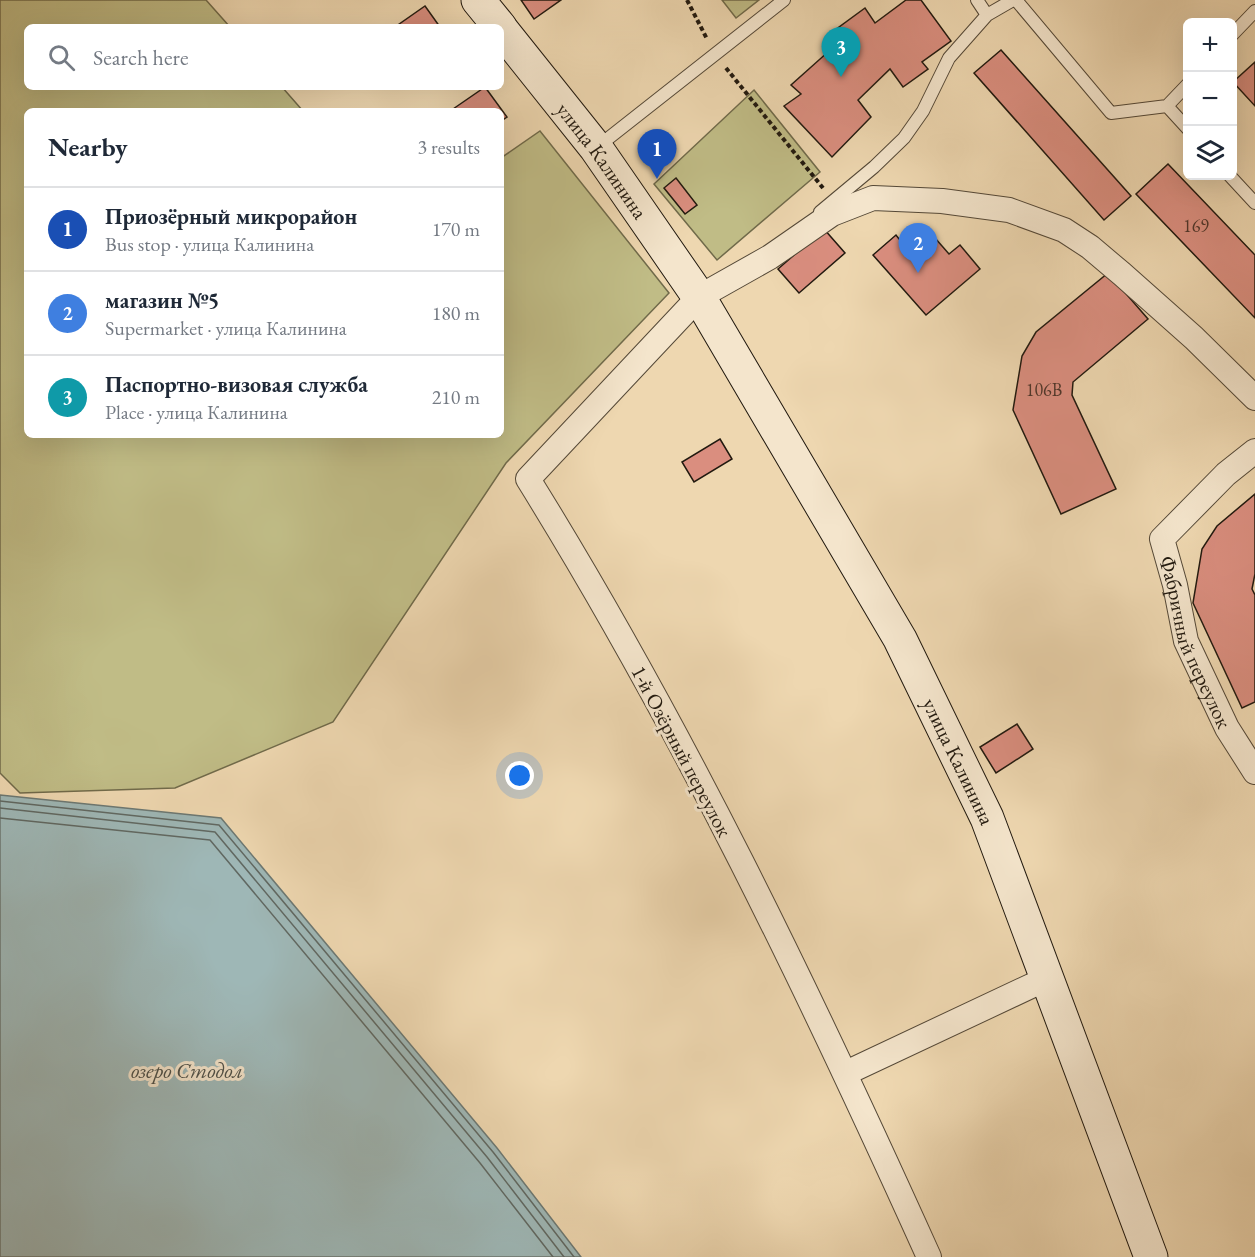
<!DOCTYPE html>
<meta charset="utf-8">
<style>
:root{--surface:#fff;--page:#f2f2f3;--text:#1f2937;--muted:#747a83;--line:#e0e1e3;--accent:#8f2418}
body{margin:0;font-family:"EB Garamond",serif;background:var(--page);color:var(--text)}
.controls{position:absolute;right:18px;top:18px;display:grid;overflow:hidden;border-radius:9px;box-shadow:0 6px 24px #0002}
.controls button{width:54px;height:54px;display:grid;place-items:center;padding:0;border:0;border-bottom:2px solid var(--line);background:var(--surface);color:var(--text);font:30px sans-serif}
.you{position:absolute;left:520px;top:776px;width:21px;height:21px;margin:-15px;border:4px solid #fff;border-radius:50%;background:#1a73e8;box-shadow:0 0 0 9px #1a73e833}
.badge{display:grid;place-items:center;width:39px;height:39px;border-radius:50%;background:var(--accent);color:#fff;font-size:20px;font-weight:700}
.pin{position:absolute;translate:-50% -50px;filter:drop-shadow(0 2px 3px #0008)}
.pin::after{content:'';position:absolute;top:32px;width:21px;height:18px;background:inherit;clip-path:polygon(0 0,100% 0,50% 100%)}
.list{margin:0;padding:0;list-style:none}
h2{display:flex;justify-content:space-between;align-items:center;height:78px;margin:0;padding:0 24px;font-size:26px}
h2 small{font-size:20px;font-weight:400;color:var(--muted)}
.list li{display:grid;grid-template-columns:39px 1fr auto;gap:18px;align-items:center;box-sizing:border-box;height:84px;padding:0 24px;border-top:2px solid var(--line)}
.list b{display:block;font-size:22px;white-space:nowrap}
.list p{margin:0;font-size:20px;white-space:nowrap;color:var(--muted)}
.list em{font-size:20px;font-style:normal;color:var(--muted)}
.icon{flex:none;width:33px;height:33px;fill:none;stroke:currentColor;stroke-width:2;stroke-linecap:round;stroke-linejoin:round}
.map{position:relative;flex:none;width:1255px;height:1257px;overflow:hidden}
.search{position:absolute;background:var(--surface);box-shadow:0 6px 24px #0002;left:24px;top:24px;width:480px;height:66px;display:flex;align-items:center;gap:15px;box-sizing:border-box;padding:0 21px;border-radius:9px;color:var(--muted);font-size:22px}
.panel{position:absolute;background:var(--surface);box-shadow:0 6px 24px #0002;left:24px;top:108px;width:480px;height:330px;border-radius:9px}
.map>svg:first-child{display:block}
</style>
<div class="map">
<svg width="1255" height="1257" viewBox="0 0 1255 1257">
<rect width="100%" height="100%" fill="#eed7b0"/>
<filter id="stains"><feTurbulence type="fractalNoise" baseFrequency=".00333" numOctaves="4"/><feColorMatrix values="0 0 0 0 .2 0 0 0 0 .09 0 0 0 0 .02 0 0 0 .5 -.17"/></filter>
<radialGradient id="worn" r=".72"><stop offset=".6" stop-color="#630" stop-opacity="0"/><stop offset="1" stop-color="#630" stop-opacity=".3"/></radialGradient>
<path fill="#c0bc86" stroke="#706a4a" stroke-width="1.5" d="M0 0H206L230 27H27V87H282L303 111H27V435H501V158L540 131 669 293 506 463 333 722 175 788 20 793 0 773Z
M722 0H759L736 18Z
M754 90 820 172 717 260 654 184Z"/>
<path fill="#9eb7b6" stroke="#6c7873" stroke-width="1.5" d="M0 795 221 818 497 1148 581 1257H0Z"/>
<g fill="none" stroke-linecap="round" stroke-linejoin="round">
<path stroke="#606862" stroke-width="1.5" d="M0 801 219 825 493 1152 574 1257
M0 808 215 832 487 1157 564 1257
M0 818 210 840 480 1163 553 1257"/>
</g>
<path fill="#da8e7f" stroke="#21190f" stroke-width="1.5" d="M521 0H561L534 19Z
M906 0H921L951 41 922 62 928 69 903 87 890 69 858 100 871 117 832 157 784 106 801 94 791 85 838 43 831 33 865 8 875 23Z
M425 6 440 27H395Z
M1001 50 1131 196 1104 220 974 73Z
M1255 62V106L1233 82Z
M485 87 507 117 501 121V111H455L453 109Z
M1168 164 1255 255V318L1136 194Z
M676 178 697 205 685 214 664 188Z
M824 229 845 253 799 293 778 269Z
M928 230 949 254 960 245 980 269 926 315 873 255 896 235 906 248Z
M1108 273 1148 319 1073 382 1072 395 1116 489 1061 514 1013 410 1022 356 1036 332Z
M720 439 732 459 694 482 682 462Z
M1255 494V574L1252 589 1255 595V702L1242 708 1193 603 1202 549 1217 526Z
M1017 724 1033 749 996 773 980 747Z"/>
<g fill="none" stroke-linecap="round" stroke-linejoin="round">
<defs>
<path id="service" d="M977 0 987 15
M1016 0 1111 113 1167 106 1188 129
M1232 35 1255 11
M1167 106 1188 84
M596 148 784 0
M1230 176 1255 203
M820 212 874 167 904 138 923 111 949 58 987 15 1013 0"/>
<g id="minor">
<path id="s1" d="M1255 451 1226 474 1162 539 1175 585 1186 641 1227 728 1255 772"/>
<path d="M846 1073 1048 978"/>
<path d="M929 1257C809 991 682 727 528 479L699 297 770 257 832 214 873 198 942 201 1009 210 1064 230 1090 247 1122 274 1194 338 1255 398"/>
</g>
<g id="secondary">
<path d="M478 0 500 27"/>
<path id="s2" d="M501 29 596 148 699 297 900 639 987 818 1151 1257"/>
</g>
</defs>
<use href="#service" stroke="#544837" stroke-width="14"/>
<use href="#minor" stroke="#544837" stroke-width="26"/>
<use href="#secondary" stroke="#21190f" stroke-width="35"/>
<path stroke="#21190f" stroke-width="4" stroke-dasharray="4.5 3" stroke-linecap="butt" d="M687 0 707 39
M726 68 823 188"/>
<use href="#service" stroke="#f4e5cc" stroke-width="12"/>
<use href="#minor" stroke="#f4e5cc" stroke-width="24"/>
<use href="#secondary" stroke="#f4e5cc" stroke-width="33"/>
</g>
<g text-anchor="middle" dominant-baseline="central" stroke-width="6" stroke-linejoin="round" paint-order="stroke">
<g font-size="18" fill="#4f362b">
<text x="1196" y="225">169</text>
<text x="1044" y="389">106В</text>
</g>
<g font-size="21" fill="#21190f" stroke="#f4e5cc">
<text stroke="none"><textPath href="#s2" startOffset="166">улица Калинина</textPath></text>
<text stroke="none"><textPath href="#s1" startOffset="237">Фабричный переулок</textPath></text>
<text transform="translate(682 751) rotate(62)">1-й Озёрный переулок</text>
<text stroke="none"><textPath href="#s2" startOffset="866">улица Калинина</textPath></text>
</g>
<g font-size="22" font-style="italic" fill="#4d5049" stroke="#f4e5cc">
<text x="187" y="1070">озеро Стодол</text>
</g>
</g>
<rect width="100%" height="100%" filter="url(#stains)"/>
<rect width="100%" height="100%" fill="url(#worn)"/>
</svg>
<div class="controls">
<button>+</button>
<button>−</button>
<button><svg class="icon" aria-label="layers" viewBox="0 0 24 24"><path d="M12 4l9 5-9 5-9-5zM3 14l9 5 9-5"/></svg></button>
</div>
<div class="you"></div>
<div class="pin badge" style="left:657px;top:179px;background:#1a4fb4">1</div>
<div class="pin badge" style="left:918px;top:273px;background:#3f7fe0">2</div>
<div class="pin badge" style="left:841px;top:77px;background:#0f9aa8">3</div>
<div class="search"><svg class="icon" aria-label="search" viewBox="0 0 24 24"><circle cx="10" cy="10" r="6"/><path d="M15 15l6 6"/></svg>Search here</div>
<section class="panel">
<h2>Nearby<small>3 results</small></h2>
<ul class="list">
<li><span class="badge" style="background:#1a4fb4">1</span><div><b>Приозёрный микрорайон</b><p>Bus stop · улица Калинина</p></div><em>170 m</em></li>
<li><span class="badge" style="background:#3f7fe0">2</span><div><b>магазин №5</b><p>Supermarket · улица Калинина</p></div><em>180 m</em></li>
<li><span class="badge" style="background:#0f9aa8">3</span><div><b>Паспортно-визовая служба</b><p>Place · улица Калинина</p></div><em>210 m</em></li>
</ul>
</section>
</div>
